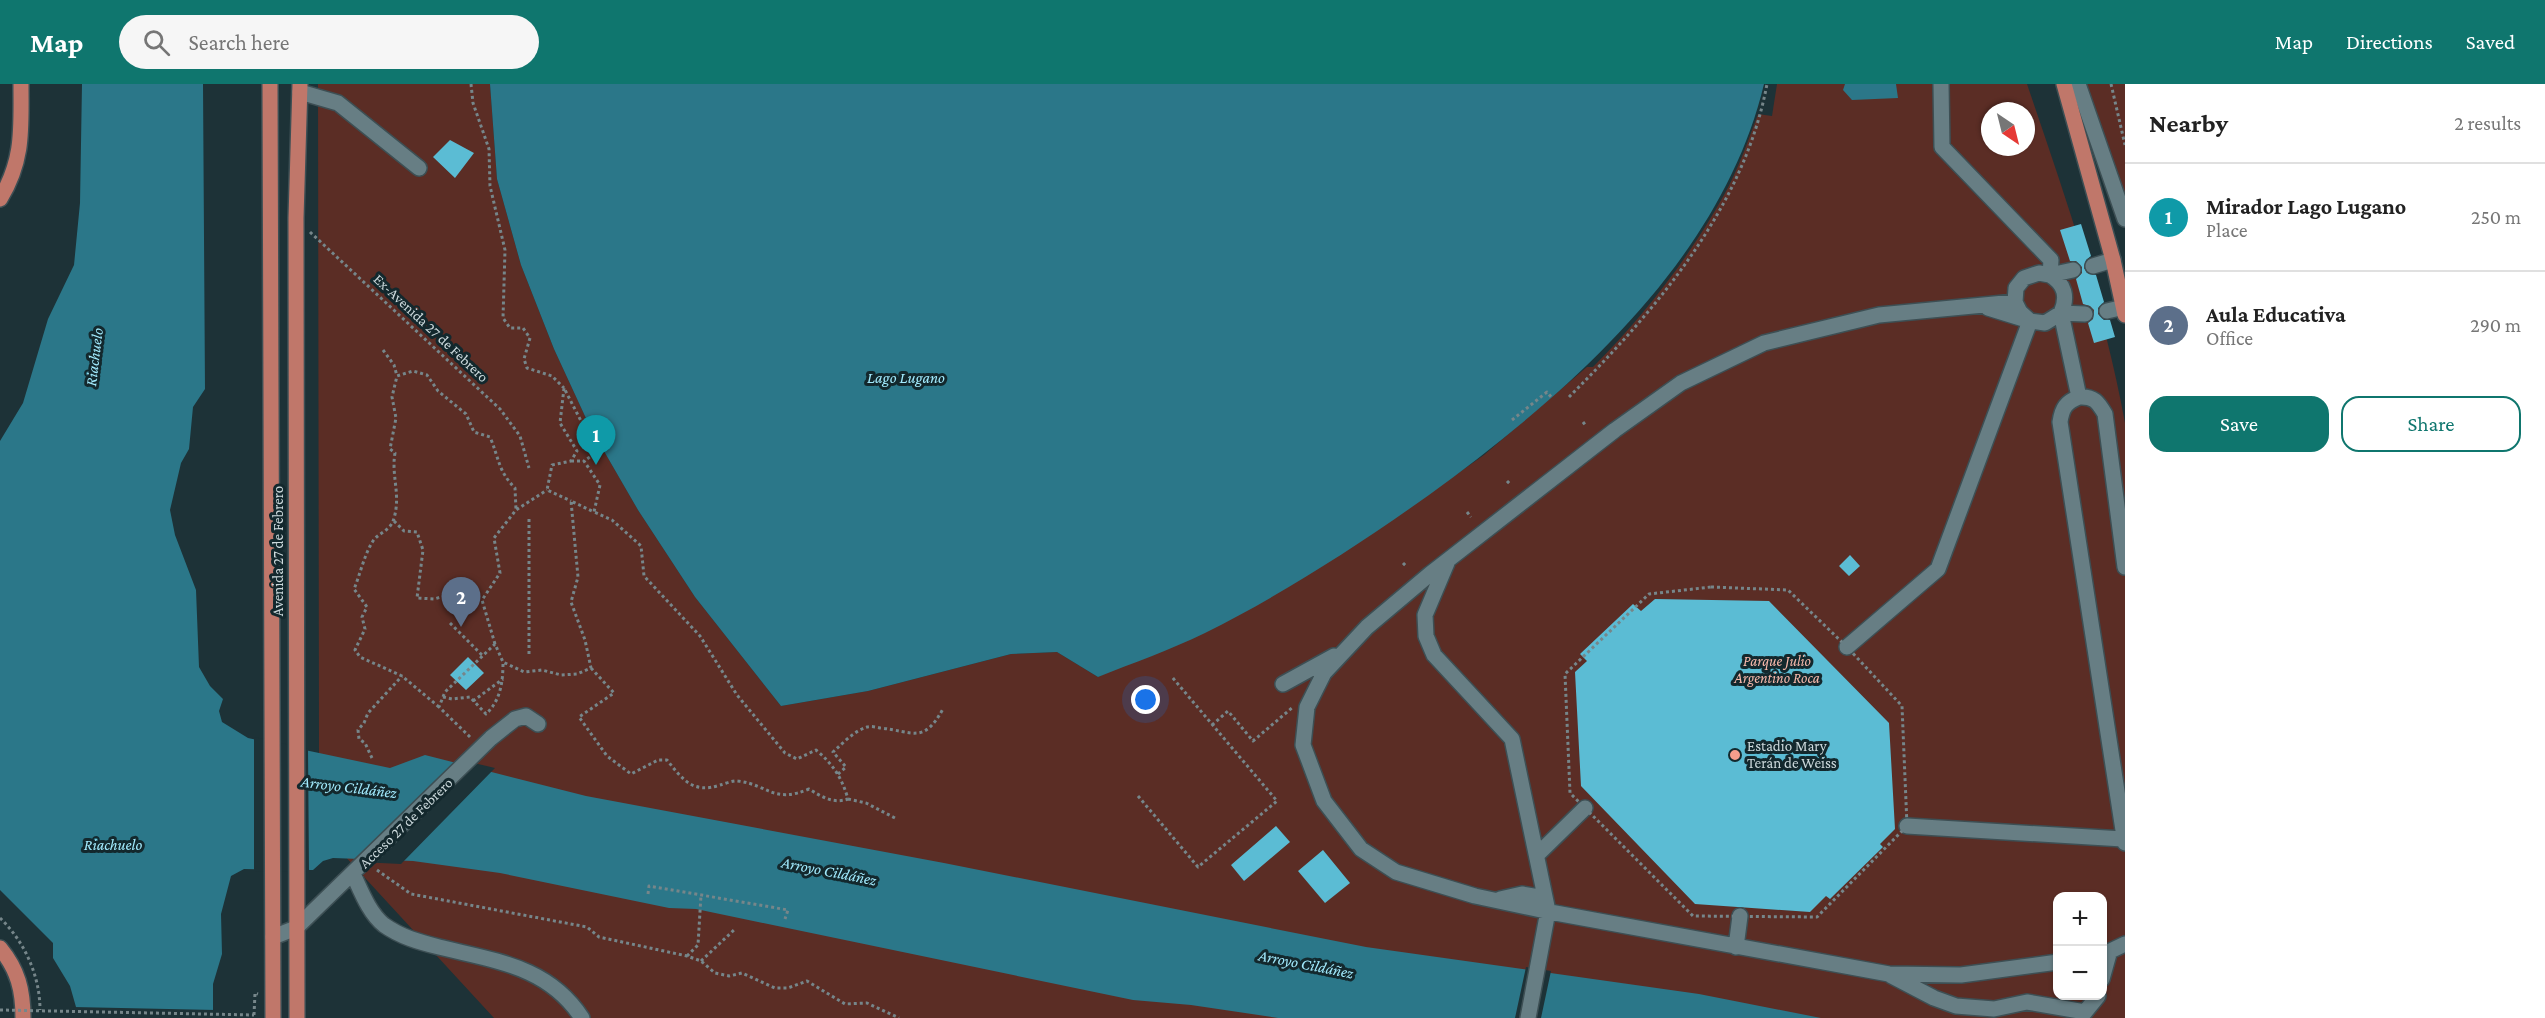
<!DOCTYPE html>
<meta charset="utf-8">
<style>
:root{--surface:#fff;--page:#f6f6f6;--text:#222;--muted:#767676;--line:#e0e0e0;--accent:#0f766e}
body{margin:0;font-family:"Crimson Pro",serif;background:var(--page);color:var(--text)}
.controls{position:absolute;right:18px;bottom:18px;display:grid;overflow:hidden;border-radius:12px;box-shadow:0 2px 4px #0004}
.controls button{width:54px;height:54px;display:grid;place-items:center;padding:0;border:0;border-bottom:2px solid var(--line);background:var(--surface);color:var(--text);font:30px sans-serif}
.compass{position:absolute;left:1981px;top:18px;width:54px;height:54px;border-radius:50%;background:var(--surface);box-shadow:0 2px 4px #0004;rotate:145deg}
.you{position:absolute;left:1146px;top:616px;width:21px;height:21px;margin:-15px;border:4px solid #fff;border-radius:50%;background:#1a73e8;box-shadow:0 0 0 9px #1a73e833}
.badge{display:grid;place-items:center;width:39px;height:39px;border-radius:50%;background:var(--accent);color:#fff;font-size:20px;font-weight:700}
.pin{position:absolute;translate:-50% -50px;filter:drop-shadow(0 2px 3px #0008)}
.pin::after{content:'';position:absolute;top:32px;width:21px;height:18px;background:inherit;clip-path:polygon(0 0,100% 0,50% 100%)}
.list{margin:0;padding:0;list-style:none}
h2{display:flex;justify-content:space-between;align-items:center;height:78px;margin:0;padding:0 24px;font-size:26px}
h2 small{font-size:20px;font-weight:400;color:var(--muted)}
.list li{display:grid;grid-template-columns:39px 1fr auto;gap:18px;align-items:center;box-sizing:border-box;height:108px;padding:0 24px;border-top:2px solid var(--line)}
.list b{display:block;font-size:22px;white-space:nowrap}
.list p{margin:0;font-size:20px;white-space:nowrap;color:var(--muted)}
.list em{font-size:20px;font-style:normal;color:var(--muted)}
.actions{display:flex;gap:12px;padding:18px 24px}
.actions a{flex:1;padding:14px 0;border:2px solid var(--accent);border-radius:18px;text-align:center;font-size:21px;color:var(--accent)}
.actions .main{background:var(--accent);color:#fff}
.icon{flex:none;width:33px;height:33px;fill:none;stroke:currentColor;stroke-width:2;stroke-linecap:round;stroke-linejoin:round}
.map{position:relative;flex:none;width:2125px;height:934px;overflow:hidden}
header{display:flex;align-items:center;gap:36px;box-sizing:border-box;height:84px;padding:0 30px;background:var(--accent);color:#fff}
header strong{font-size:28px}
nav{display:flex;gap:33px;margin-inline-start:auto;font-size:21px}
.search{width:420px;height:54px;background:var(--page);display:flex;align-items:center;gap:15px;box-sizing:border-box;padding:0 21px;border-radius:33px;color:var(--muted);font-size:22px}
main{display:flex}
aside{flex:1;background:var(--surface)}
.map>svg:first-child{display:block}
</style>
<header>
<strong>Map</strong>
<div class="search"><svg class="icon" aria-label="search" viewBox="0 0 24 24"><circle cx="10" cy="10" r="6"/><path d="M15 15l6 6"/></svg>Search here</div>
<nav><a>Map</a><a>Directions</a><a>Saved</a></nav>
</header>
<main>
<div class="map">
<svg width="2125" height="934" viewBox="0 0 2125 934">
<rect width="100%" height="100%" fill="#1d3237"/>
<path fill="#5b2d25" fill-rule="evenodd" d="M318 0H490L497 95 521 181 554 265 590 343 638 426 695 513 781 622 868 607 1011 570 1057 568 1098 593 1373 449 1484 371 1587 283H1593C1643 233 1689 174 1724 111 1738 86 1748 57 1758 30L1772 32 1777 0H2027C2065 112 2104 223 2125 339V934H494L342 769 319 670ZM1990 27H2026V63H1990ZM2058 812H2102V912H2058Z
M2085 0H2125V117Z"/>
<path fill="#2b7789" d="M82 0H203L205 305 193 323 189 365 181 379 170 426 175 451 196 506 199 583 210 602 223 615 219 627 222 638 248 654 390 684 425 671 586 712 944 779 1366 863 1699 910 1821 934H1278L1191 921 1133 916 696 825 669 824 500 789 413 777 333 774 323 777 313 786 244 785 231 792 221 830 222 870 213 900V934L78 930 70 902 53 874V859L0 806V357L23 319 48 235 74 181 80 119Z
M490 0H1764C1722 176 1569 309 1429 411 1357 462 1283 510 1205 549 1170 566 1133 579 1098 593L1057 568 1011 570 868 607 781 622 695 513 638 426 590 343 554 265 521 181 497 95Z
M1845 0H1896L1898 14 1852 16 1843 6Z"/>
<path fill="#1d3237" d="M254 653 308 665 309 788 254 787Z
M457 675 495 684 401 780 360 778 358 775Z
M1526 883 1551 887 1541 934H1515Z
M73 923 216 926V934H74Z"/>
<path fill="#5bbcd4" d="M450 56 474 69 455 94 433 73Z
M2081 140 2091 172 2086 176 2084 184 2087 189 2096 191 2104 218 2098 224V230L2104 236H2110L2115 253 2094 259 2088 239 2093 235 2094 226 2090 222 2083 220 2076 195 2082 189V183L2076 177H2070L2060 146Z
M1850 471 1860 482 1849 492 1839 482Z
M1655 515 1769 517 1889 639 1895 745 1880 760 1883 763 1830 815 1826 812 1810 828 1695 820 1581 702 1575 588 1587 577 1580 570 1633 520 1641 527Z
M468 573 484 589 466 606 450 591Z
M1276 742 1290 758 1244 797 1231 781Z
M1323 766 1350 799 1325 819 1298 787Z"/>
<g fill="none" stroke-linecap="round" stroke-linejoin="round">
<defs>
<path id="minor" d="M1941 0 1942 63 2051 176 2050 191C2065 200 2068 213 2061 229L2079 313C2066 318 2062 324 2060 338L2125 759
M2078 0 2125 135
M300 8 338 19 419 84
M2093 182 2113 176
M2073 186 2050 191 2039 189 2024 194 2016 204 2015 218 2020 228 2030 237 2045 239 2061 229 2085 230
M2015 218 1879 231 1764 259 1681 299 1615 346 1430 490 1367 543 1324 589 1307 623 1303 661 1324 717 1361 765 1396 788 1475 812 1550 828 1889 890 1961 891 2058 878
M2107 227 2124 223
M2079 313C2094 312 2098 318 2105 330L2125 483
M1447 479 1425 531 1426 552 1434 571 1512 655 1548 827 1528 934
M1847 563 1938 485 2030 237 1988 224
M1283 600 1334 572
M1907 742 2123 755
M1537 771 1585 724
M353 790C361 807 369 829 384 841 401 853 419 858 439 863 495 877 548 882 582 934
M1500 815 1522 810 1545 814
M273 853 296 844 491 654 515 635 526 632 538 640
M1736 863 1740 832
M2102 871 2125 860
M1890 891 1934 914 1956 922 1994 925 2027 918 2085 928 2098 912
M2102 895 2109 870"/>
<path id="major" d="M270 0 273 934
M2064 0 2113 176 2125 231
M0 115C24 76 21 44 21 0
M0 864C18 886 23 906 23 934
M297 934 296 134 300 0"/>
</defs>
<use href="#minor" stroke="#3d4f54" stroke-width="18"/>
<use href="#major" stroke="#3d4f54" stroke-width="18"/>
<path stroke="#76868a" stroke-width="3" stroke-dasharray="3 3" stroke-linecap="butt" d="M471 0 473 19 489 65 490 102 505 166 503 234 510 244H523L530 254 524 275 527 284 552 292 564 304
M2111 0 2125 61
M310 148 500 325 520 352 529 384
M383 266 394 281 397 292
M1569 313C1656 226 1744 124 1767 0
M1512 336 1547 308 1552 314
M1583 338 1586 342
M571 377H584
M1507 397 1511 401
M1467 428 1471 433
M394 437 404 447 417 448 423 466 417 514 434 515 459 508 482 516
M1403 479 1407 483
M1711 503 1788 506 1847 563 1902 622 1907 742 1817 833 1693 832 1570 709 1565 590 1649 510Z
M450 539 483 572
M495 560 482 516 500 489 494 454 516 426 547 406
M529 570V434
M591 584 614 609 579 633 607 672 631 690 658 676H667C683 696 693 710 720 701 725 700 733 696 738 697 769 701 773 720 809 705 822 713 833 720 848 715 842 694 833 680 816 666L797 675 785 669 737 611 700 552 644 492 641 462 612 436 594 428
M443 613 452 615 470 613 486 630C501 616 503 597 503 578
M473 617 503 595
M439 623 402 592 360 573 355 566 365 545 362 533 367 523 354 505C360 491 364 471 373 457 379 448 391 447 394 434 401 411 391 391 395 369L390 365 396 334 392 313 397 292 413 287 427 291 438 307 466 330 474 348 490 353C499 374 498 387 515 404L516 426
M1212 641 1228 627 1253 657 1293 623
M470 653 439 623 445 608 495 560 503 578 524 588 542 586 561 591 577 590 591 584 585 556 571 518 578 493 571 417 594 428 600 401 584 377 597 368 564 304 560 339 577 367 571 377 552 381 547 406 571 417
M372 674 365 659 359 655 358 646 364 639 368 629 402 592
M838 690 846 683 833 668C843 659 854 647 867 643 871 642 876 643 880 644 913 647 923 661 943 625
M1138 712 1198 783 1277 717 1172 593
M848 715 866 719 895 734
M377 786 411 810 587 843 599 853 687 872 701 877 715 889 729 892 742 889 775 904H788L807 897 845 920 867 919 899 934
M648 810 649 802 788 826 785 835
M0 834C24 857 40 891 40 926
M687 872 698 861 701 811
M701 877 734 846
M254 931 255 909 258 910"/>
<use href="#minor" stroke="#677e84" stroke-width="15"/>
<use href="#major" stroke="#c0776a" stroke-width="15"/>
<path stroke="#76868a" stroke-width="3" stroke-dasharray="3 3" stroke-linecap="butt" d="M0 926 254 931"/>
</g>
<circle fill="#f49d8c" stroke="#13282d" stroke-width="2" cx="1735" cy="671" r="6"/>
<g text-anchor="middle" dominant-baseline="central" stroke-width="6" stroke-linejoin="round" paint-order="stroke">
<g font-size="15" fill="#ccd9dc" stroke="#13282d">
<text transform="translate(431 244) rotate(43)">Ex-Avenida 27 de Febrero</text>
<text transform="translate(278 467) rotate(-90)">Avenida 27 de Febrero</text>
<text transform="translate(406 739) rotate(-44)">Acceso 27 de Febrero</text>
</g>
<g font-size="15" font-style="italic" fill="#f7b8ab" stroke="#13282d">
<text x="1777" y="577">Parque Julio<tspan x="1777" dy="17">Argentino Roca</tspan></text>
</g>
<g font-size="15" fill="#ccd9dc" stroke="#13282d" text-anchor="start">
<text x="1747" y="662">Estadio Mary<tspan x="1747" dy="17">Terán de Weiss</tspan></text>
</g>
<g font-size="16" font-style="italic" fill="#a2ebfe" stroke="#13282d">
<text transform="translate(94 273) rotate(-83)">Riachuelo</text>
<text x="906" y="293">Lago Lugano</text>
<text transform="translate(349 703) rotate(7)">Arroyo Cildáñez</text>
<text x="113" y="760">Riachuelo</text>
<text transform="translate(829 787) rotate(11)">Arroyo Cildáñez</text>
<text transform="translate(1306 880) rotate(11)">Arroyo Cildáñez</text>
</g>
</g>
</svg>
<div class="controls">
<button>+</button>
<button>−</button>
</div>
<svg class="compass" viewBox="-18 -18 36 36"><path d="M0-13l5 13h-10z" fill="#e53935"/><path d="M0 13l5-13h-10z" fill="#767676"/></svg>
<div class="you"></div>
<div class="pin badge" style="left:596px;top:381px;background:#0f9aa8">1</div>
<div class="pin badge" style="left:461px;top:543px;background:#5c6f8a">2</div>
</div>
<aside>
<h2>Nearby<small>2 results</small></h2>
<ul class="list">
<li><span class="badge" style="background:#0f9aa8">1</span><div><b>Mirador Lago Lugano</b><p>Place</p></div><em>250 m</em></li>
<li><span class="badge" style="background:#5c6f8a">2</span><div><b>Aula Educativa</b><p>Office</p></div><em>290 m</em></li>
</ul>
<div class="actions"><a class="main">Save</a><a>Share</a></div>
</aside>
</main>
